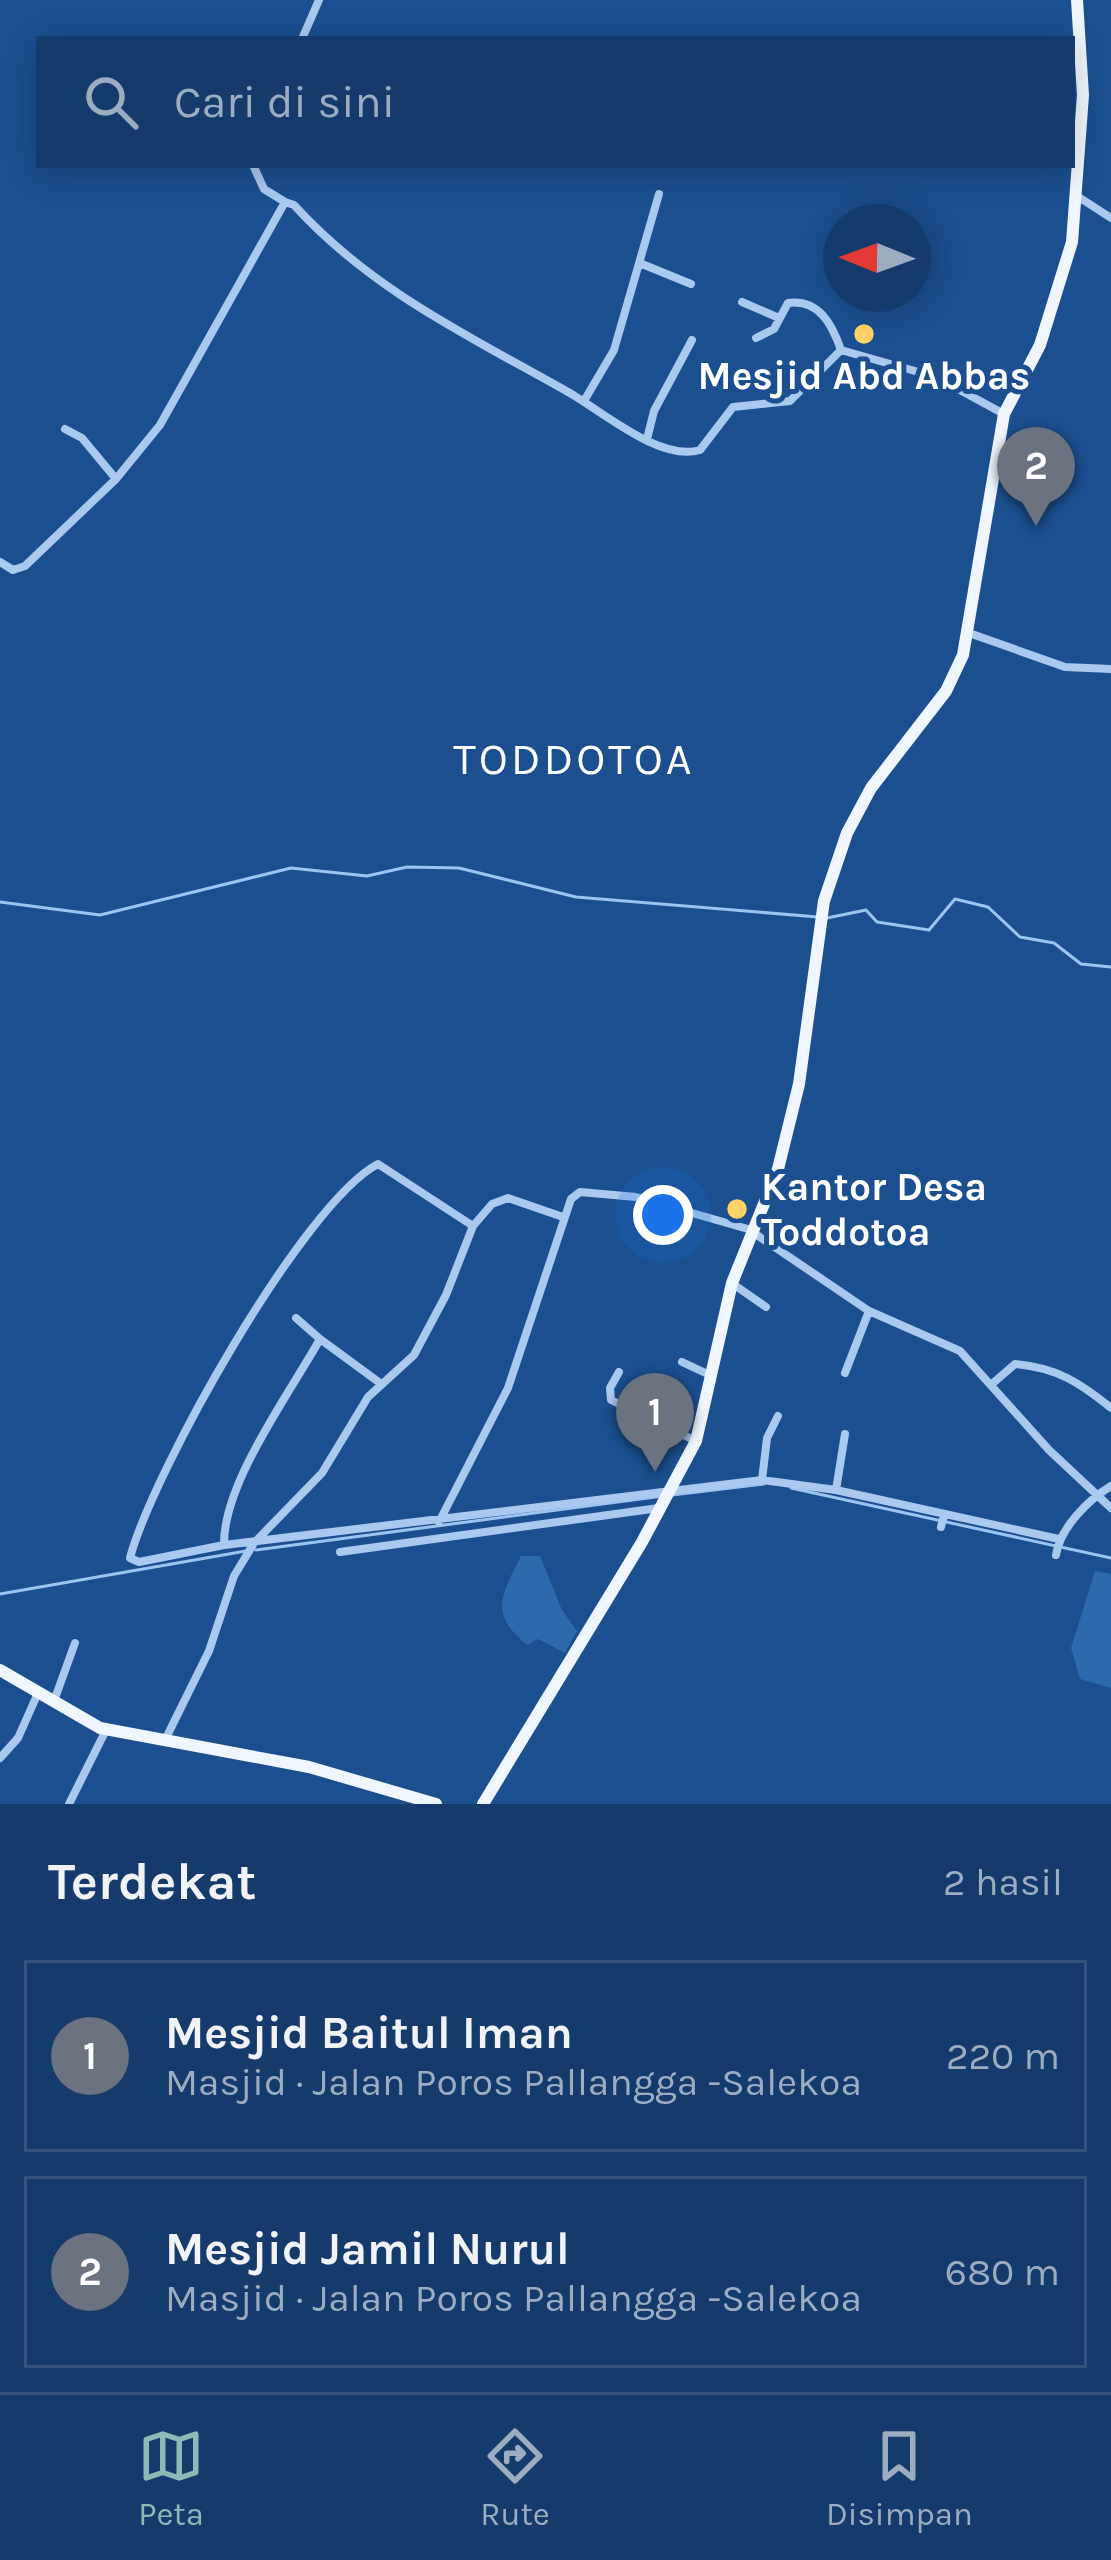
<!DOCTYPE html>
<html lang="id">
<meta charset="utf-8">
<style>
:root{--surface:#143b6b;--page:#1d4271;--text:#f1f3f6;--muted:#9dadc1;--line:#33557e;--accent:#8bbbb9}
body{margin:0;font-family:Karla,sans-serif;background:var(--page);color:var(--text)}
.compass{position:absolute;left:823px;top:204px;width:108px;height:108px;border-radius:50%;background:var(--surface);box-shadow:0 6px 30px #0003;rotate:271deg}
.you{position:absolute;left:663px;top:1215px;width:42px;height:42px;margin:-30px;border:9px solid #fff;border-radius:50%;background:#1a73e8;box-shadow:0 0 0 18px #1a73e833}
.badge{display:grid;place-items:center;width:78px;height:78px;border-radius:50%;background:var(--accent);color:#fff;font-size:39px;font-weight:700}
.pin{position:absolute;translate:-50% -99px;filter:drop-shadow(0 3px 6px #0008)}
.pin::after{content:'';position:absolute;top:63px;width:42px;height:36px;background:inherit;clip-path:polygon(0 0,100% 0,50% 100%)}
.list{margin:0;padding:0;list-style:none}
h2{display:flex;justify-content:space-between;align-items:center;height:156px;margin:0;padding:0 48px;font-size:51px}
h2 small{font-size:39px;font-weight:400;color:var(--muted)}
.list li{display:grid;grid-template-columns:78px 1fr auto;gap:36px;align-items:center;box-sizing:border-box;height:192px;margin:0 24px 24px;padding:0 24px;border:3px solid var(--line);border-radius:0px}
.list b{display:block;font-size:45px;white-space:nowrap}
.list p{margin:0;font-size:39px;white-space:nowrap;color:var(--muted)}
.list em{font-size:39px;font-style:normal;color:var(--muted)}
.icon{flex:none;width:66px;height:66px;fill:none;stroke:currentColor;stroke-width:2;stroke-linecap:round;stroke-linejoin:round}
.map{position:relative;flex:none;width:1111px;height:1804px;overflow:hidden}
.search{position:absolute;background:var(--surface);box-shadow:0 6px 30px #0003;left:36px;right:36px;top:36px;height:132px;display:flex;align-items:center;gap:30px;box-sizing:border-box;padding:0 42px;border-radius:0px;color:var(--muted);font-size:45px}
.sheet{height:588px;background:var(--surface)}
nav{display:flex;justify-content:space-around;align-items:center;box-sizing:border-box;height:168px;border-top:3px solid var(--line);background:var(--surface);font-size:33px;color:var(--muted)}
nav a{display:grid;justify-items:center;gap:6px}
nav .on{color:var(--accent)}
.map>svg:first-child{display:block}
</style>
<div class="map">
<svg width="1111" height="1804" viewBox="0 0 1111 1804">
<rect width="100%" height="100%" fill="#1b4f8f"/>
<path fill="#2e69ad" d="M521 1556H540L562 1610 577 1631 565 1653 538 1639 527 1645C489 1614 501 1595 521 1556Z
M1095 1571 1111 1574V1688L1080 1679 1071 1648Z"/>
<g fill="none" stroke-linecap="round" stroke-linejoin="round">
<path stroke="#9cc4f0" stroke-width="3" d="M0 902 100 915 291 868 367 876 407 867 459 868 576 897 818 917
M827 918 866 910 877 922 929 930 955 899 988 907 1020 937 1054 943 1081 964 1111 967
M791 1488 1111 1558
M672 1495 764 1484
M256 1550 663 1496
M0 1594 246 1551"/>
<path stroke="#a9c9ee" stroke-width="8" d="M302 39 319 0
M253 165 264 189 285 202
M1077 196 1111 218
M642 264 691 284
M742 302 779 318
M756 338 774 329 788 303C819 299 832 324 841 350
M584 401 614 350 659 194
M65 429 82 438 116 479
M647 439 654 411 692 340
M0 562 13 570 25 566 116 479 160 425 285 202 294 205C371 290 469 336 568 392 602 411 660 462 700 450L733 407 790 401 841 350 936 377 1004 414
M969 633 1065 667 1111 669
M733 1284 766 1307
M296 1318 320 1339C290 1393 223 1483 224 1545L762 1480 836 1490 1059 1539
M320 1339 380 1383
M682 1362 712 1376
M619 1372 610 1388 611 1400 696 1441
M845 1373 869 1311
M992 1384 1015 1364C1057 1368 1079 1382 1111 1408
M762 1480 767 1438 778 1416
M836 1490 845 1434
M439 1522 508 1388 571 1199 580 1192 636 1197 748 1229 869 1311 960 1351 1049 1450 1111 1508
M941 1527 944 1515
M224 1545 139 1562 130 1558C152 1474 303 1203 378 1164L473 1226
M340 1552 659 1508
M1056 1555C1060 1528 1088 1500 1111 1486
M54 1701 75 1643
M165 1740 209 1651 234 1576 254 1543 322 1473 368 1397 414 1355 446 1295 473 1226 492 1204 508 1198 563 1217
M0 1758 18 1738 38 1693
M69 1804 106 1730"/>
<path stroke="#f0f6ff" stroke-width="12" d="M0 1670 100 1728 309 1767 436 1804
M483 1804 642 1542 696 1441 732 1283 778 1169 799 1084 824 901 847 833 871 788 946 691 963 655 1004 414 1040 345 1072 242 1083 95 1077 0"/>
</g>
<g fill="#ffd166" stroke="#1b4f8f" stroke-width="4.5">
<circle cx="864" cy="334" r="12"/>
<circle cx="737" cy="1209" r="12"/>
</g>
<g text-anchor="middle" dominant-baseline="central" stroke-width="10" stroke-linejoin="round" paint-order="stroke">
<g font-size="39" font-weight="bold" fill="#fff" stroke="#1b4f8f">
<text x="864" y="376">Mesjid Abd Abbas</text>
<text x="761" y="1187" text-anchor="start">Kantor Desa<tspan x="761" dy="45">Toddotoa</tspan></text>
</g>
<g font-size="45" letter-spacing="3" fill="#fff" stroke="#1b4f8f">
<text x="574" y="759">TODDOTOA</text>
</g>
</g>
</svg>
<svg class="compass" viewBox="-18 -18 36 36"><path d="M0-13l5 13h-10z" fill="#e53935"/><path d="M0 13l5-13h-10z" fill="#9dadc1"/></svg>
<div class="you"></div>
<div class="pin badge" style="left:655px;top:1472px;background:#6b7280">1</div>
<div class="pin badge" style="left:1036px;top:526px;background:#6b7280">2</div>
<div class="search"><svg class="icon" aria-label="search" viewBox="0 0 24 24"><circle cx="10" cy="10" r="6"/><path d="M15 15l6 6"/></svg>Cari di sini</div>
</div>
<section class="sheet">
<h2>Terdekat<small>2 hasil</small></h2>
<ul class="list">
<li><span class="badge" style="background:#6b7280">1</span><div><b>Mesjid Baitul Iman</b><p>Masjid · Jalan Poros Pallangga -Salekoa</p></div><em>220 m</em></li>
<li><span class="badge" style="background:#6b7280">2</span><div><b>Mesjid Jamil Nurul</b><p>Masjid · Jalan Poros Pallangga -Salekoa</p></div><em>680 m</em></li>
</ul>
</section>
<nav>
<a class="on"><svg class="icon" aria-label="map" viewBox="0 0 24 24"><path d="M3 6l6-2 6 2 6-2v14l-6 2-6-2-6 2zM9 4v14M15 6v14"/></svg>Peta</a>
<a><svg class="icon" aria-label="directions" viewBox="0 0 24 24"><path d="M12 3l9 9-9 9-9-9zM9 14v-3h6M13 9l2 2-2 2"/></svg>Rute</a>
<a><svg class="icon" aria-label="saved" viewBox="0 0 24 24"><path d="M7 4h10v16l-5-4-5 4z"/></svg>Disimpan</a>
</nav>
